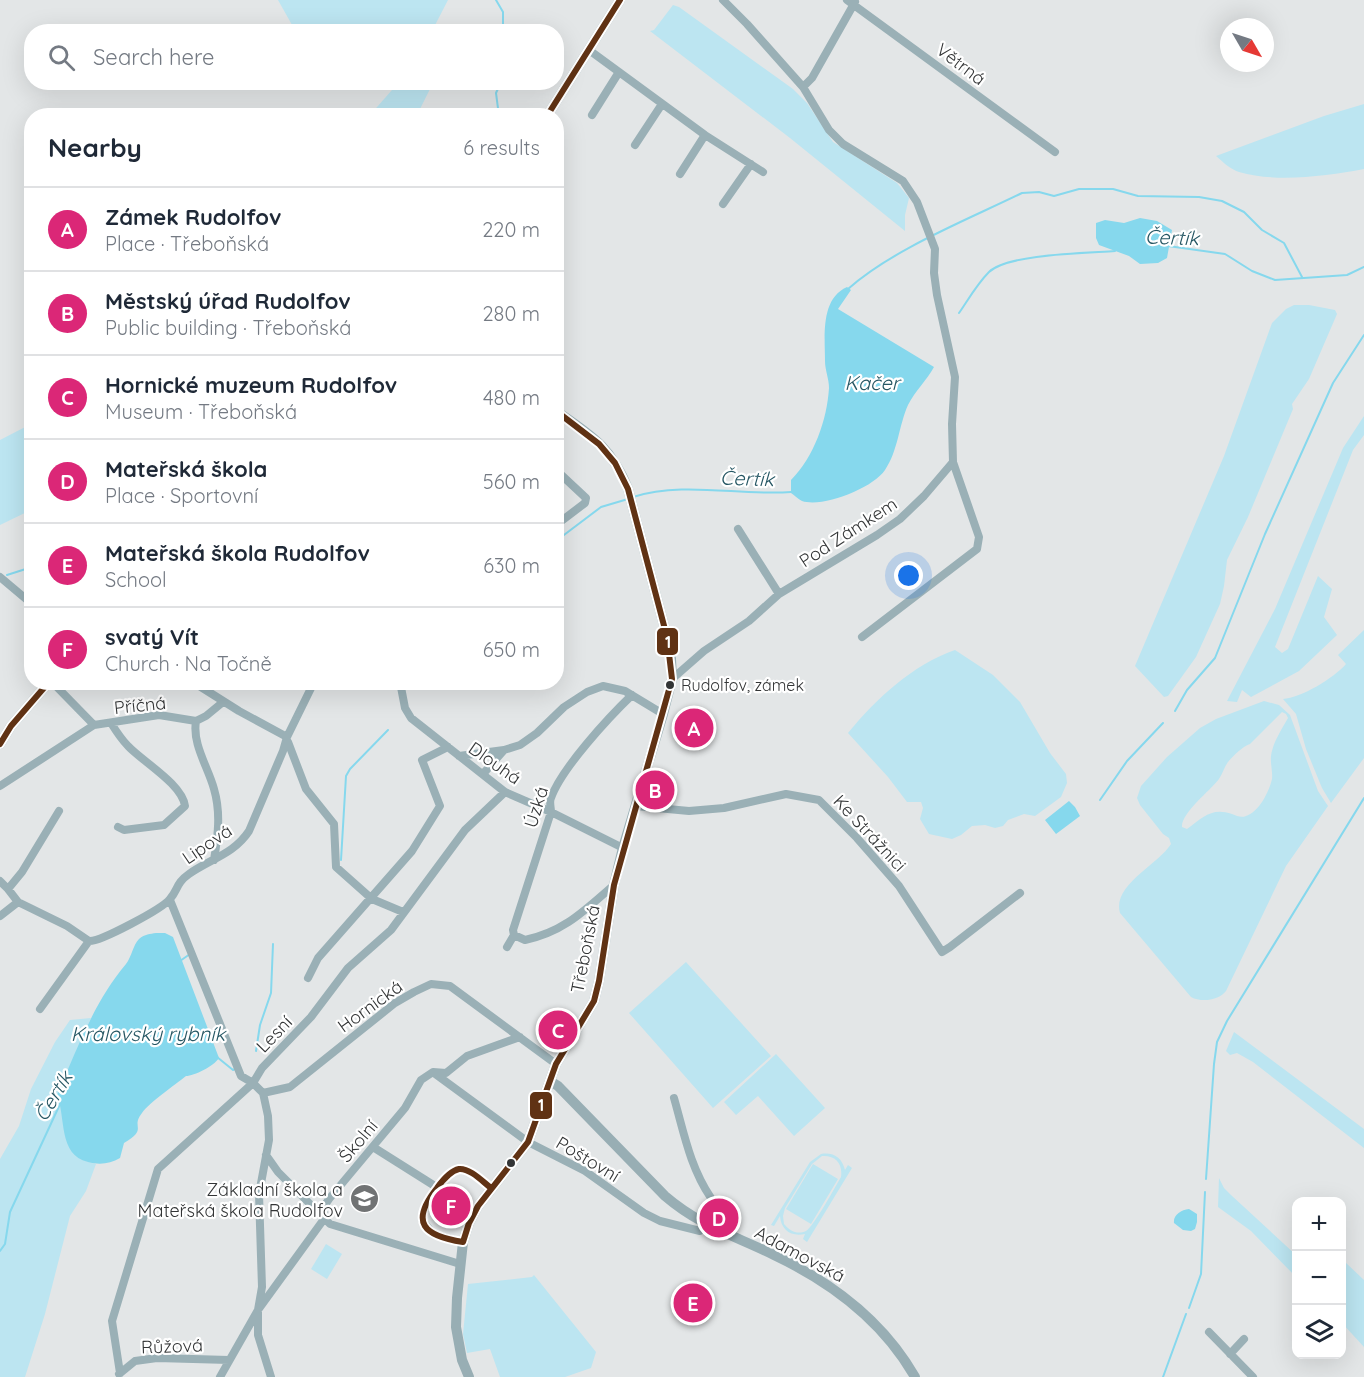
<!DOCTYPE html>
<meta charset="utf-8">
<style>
:root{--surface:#fff;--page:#f2f2f3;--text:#1f2937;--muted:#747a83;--line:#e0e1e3;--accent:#db2777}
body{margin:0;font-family:Quicksand,sans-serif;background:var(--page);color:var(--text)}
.controls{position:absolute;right:18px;bottom:18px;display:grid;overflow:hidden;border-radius:12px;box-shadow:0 6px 24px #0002}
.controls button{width:54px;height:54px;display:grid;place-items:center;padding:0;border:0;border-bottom:2px solid var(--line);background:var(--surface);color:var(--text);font:30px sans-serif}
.compass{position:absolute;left:1220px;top:18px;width:54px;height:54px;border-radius:50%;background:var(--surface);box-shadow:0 6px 24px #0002;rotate:129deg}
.you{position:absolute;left:909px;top:576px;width:21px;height:21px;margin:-15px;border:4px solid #fff;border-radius:50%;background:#1a73e8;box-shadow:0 0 0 9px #1a73e833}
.badge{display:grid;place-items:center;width:39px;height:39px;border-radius:50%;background:var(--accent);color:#fff;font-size:20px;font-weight:700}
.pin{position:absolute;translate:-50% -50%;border:3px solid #fff;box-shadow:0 2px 6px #0006}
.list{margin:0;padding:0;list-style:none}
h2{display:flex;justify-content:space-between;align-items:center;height:78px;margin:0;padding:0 24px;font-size:26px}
h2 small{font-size:20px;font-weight:400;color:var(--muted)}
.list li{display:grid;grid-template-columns:39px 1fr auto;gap:18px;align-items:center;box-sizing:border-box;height:84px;padding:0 24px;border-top:2px solid var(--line)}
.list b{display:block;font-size:22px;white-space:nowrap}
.list p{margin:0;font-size:20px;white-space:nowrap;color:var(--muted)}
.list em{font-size:20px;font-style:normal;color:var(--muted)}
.icon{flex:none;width:33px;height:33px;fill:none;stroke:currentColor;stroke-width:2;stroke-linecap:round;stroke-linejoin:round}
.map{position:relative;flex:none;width:1364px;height:1377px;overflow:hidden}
.search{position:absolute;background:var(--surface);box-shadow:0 6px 24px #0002;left:24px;top:24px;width:540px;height:66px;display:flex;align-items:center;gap:15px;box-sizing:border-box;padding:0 21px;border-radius:24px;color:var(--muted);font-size:22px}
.panel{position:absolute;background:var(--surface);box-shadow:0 6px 24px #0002;left:24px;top:108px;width:540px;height:582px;border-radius:24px}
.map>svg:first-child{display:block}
</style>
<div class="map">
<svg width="1364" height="1377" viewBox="0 0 1364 1377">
<rect width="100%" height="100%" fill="#e3e6e7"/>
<path fill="#bce5f1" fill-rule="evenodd" d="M278 0H448L432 31 296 32Z
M673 5 679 7 793 89 807 103 833 142 897 183 909 198 905 215V231L790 138 650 31 654 30Z
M399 82 433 83 417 115H370Z
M1364 104V169C1326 176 1277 183 1239 172 1230 169 1223 162 1216 156L1324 116Z
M1294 305H1309L1335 310 1337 314 1309 379 1292 404 1293 409 1248 517 1227 560 1224 586 1220 604 1196 657 1168 696 1164 697 1135 666 1224 456 1272 323 1286 309Z
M1364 416V435L1353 450 1275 647 1282 653 1288 649 1318 576 1332 589 1324 617 1337 635 1299 671 1251 697 1242 690 1237 702 1227 701 1275 609 1343 448Z
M31 424V510L0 525V440Z
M1364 630V758L1331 803 1322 788 1306 749 1296 714 1283 699C1301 698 1334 678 1346 664L1338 655Z
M955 650 993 675 1020 702 1050 753 1066 774 1067 783 1061 797 1035 816 1024 814 1008 820 1003 826 995 828 985 825 972 826 961 835 952 839 929 834 920 819 923 808 921 802H907L888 777 848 733C876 699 912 665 955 650Z
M1264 701 1279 705 1290 715 1318 791 1328 806 1286 866 1226 991C1219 1000 1202 1003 1191 997L1120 913C1112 885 1158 865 1171 844L1169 838 1163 834 1140 805 1137 798 1141 786 1167 757 1200 728 1216 719ZM1282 712 1286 714 1288 718C1282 729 1275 739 1272 751 1269 761 1273 770 1272 779 1269 792 1259 812 1246 816 1241 818 1237 816 1232 814 1212 807 1203 817 1187 829L1182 827C1181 813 1210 791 1219 779 1223 773 1224 767 1228 762 1234 755 1242 747 1250 744Z
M686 962 771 1056 713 1108 629 1013Z
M91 1018 57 1095C69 1123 57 1155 96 1164L86 1191 70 1216 45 1314 25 1377H0V1159L19 1126 31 1089 55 1042 70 1020Z
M1234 1032 1364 1129V1148L1253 1062 1237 1053 1230 1055 1226 1051Z
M776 1054 825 1108 794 1136 758 1096 736 1115 724 1102Z
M821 1154C834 1152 842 1158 845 1170L848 1165 852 1168 807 1242 803 1239 805 1234C791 1237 781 1230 780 1216L774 1226 771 1225 810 1162ZM822 1156C835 1155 843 1163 841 1177 835 1187 814 1226 806 1231 797 1235 790 1231 784 1224L783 1216 785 1208 812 1164Z
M813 1164 838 1179 811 1224 786 1209Z
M1219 1178 1224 1188 1231 1195 1296 1255V1277L1251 1231 1218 1207Z
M326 1244 342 1254 327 1279 311 1269Z
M1342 1262H1345L1364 1280V1347L1342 1323Z
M534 1275 596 1352 591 1368 565 1377H500L490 1349 467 1353 463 1334 468 1284 532 1277Z"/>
<path fill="#86d8ed" d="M1140 218 1157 221 1172 230 1167 258 1158 263 1140 264 1129 256 1099 245 1096 238V223L1105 220 1124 223Z
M847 287 851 290 838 309 934 367C927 380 915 391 908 405 899 425 898 451 885 470 873 488 823 508 802 501 798 499 794 495 791 493V480C814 457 827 420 829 388 829 379 825 370 825 361 825 337 820 299 847 287Z
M1069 801 1075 807 1080 816 1056 834 1045 820Z
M156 933H165L173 937 219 1058C214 1066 194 1076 186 1076 175 1085 150 1102 142 1113 130 1128 149 1128 124 1143L120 1158C110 1164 99 1165 88 1162 58 1155 66 1117 57 1095 77 1049 94 1002 126 964 132 956 133 945 139 939 145 934 150 934 156 933Z
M1189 1209 1197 1214V1222L1195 1229 1191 1231 1183 1230 1174 1223C1173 1215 1181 1210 1189 1209Z"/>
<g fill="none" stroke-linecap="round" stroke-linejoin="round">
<path stroke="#86d8ed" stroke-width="2" d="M496 0 503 12V32
M499 116 496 93 501 82
M1168 246 1225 254 1252 271 1275 280 1347 275 1364 267
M848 289C893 249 967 220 1022 193L1039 192 1054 196 1079 189H1113L1138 196 1199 197 1222 201 1244 212 1262 230 1284 243 1302 277
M959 313C968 300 977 284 989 272 1007 254 1088 253 1115 251
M633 497C684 481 739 496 791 492
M556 541 601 507 628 499
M7 575 32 567
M1175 711 1187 690 1215 658 1265 534 1333 383 1364 335
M1100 800 1127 761 1163 723
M341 860 346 776 350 769 388 730
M180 961 190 954
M256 1051 260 1025 271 993 273 944
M217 1057 233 1070 235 1069
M1206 1179 1214 1064 1217 1042 1227 1021 1364 798
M0 1251 5 1244 10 1212 61 1102
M1189 1308 1201 1274 1205 1192
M1163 1377 1186 1314"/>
<path stroke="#9ab0b6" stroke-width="8" d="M723 0 747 24 803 87 829 130 843 144 903 181 917 202 935 249 934 273 937 295 955 377 952 424 953 462 979 537 977 549 862 637
M847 0 1055 152
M589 50 705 135 763 172
M803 87 812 78 855 2
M592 115 619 72
M635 145 662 104
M680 174 705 135
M723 204 751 164
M556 470 586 498 585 503 556 525
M738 529 779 594
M0 577 32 604
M672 679 704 651 749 621 779 594 877 535 900 519 924 496 953 462
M52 682 94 725
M193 682 239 711 287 737
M400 682 405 708 411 718 505 792 551 812 623 848
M196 721C192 744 208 767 214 789 221 813 218 835 214 860
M111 723C116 731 121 739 128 746 143 762 182 784 185 806L164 825 124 830 118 827
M288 742 306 789 334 824 336 867 372 899 403 912
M459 756 504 750
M483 774 504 750 520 745 537 733 564 707 587 692 603 686 625 691 663 714
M0 786 94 725 159 715 196 721 206 716 223 702
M636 806 689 811 724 808 786 794 819 800 857 838 899 886 942 952 950 947 1020 893
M0 881 8 889 22 872 59 811
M8 889 18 902 67 926 89 941
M170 900 241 1076 253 1083 263 1093 268 1116 269 1140 259 1194 262 1287 258 1310V1335L271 1377
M0 916 18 902
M514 935 525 940C564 932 585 910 614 885
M89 941C100 942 162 909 170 899 178 890 176 883 189 874 210 859 234 854 249 831L283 751 287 737 314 682
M507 947 514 935 513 930 551 812C551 807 549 802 551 798 561 769 609 717 632 695
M308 978 318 958 412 851 440 806 422 760 448 747
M40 1009 89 941
M434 1073 528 1142 585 1171 644 1213 660 1221 700 1231 705 1225
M263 1093 290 1087 395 1003 414 992 431 984 450 986 556 1064
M674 1098C684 1133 690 1167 711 1198 717 1207 726 1214 733 1222L731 1236
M373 1147 438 1188
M266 1155 278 1172 330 1224 460 1264
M463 1242 433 1234 422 1220C422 1208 446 1170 459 1169 470 1169 483 1182 491 1188
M1209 1332 1253 1377
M1230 1354 1244 1339
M120 1373 112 1321 158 1169 253 1083 262 1068 311 1017 348 968 391 930 465 830 505 792
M119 1374 135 1361 157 1358 229 1360
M220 1377 258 1310 324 1219 323 1208 329 1199 405 1108 421 1080 433 1072 446 1073 467 1056 520 1037"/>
<path stroke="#98aeb4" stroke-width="10" d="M547 116 620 0
M0 744 11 726 49 682
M550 1081 558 1086 665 1196C700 1226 733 1235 774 1255 831 1282 883 1321 915 1377
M469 1377 462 1360 456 1327 457 1298 463 1242 469 1223 478 1206 528 1142 556 1064 594 1001 599 981 614 885 623 848 663 714 672 679 671 659 667 637 628 489C611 447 592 436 556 411"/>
<defs>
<path id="bus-1" d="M547 116 620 0
M0 744 11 726 49 682
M491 1188C483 1182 470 1168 459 1169 450 1171 442 1181 437 1188 409 1223 424 1236 463 1242L469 1223 478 1206 528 1142 556 1064 594 1001 599 981 614 885 672 679 667 637 628 489 615 463 599 444 556 411"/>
</defs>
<use href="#bus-1" stroke="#fff" stroke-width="10"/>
<use href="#bus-1" stroke="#603214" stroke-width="6"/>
</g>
<defs>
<symbol id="school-disc" viewBox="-11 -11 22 22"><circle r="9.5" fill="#717374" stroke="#fff"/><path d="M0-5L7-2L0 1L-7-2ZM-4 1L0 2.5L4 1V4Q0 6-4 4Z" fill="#fff"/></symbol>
</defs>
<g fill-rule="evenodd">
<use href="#school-disc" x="348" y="1182" width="33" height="33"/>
</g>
<g fill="#333536" stroke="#fff" stroke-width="2">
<circle cx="670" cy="685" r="5"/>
<circle cx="511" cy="1163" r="5"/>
</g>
<g text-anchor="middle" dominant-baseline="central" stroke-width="4.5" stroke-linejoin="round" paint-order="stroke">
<g font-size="16" fill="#333536" stroke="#fff" text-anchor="start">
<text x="681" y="685">Rudolfov, zámek</text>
</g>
<g font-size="18" fill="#333536" stroke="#fff">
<text transform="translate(961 64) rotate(37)">Větrná</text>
<text transform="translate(848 532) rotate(-33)">Pod Zámkem</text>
<text transform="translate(140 705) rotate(-6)">Příčná</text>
<text transform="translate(495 763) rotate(35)">Dlouhá</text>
<text transform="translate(536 807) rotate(-73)">Úzká</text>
<text transform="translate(870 833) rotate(47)">Ke Strážnici</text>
<text transform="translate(207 844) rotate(-34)">Lipová</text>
<text transform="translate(585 949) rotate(-79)">Třeboňská</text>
<text transform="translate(370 1006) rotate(-36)">Hornická</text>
<text transform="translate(274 1034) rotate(-46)">Lesní</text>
<text transform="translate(358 1141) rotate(-50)">Školní</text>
<text transform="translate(588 1159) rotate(31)">Poštovní</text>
<text transform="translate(800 1254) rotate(28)">Adamovská</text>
<text transform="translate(172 1346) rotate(-2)">Růžová</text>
</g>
<g font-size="18" fill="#333536" stroke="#fff" text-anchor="end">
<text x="343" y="1189">Základní škola a<tspan x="343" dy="21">Mateřská škola Rudolfov</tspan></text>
</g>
<g font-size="20" font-style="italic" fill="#265764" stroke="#fff">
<text transform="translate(1172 237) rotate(2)">Čertík</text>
<text x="872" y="382">Kačer</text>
<text transform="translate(747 478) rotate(2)">Čertík</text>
<text x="148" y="1033">Královský rybník</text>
<text transform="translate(53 1096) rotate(-59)">Čertík</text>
</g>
</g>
<g stroke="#fff" stroke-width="2">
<rect x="656" y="627" width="23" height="29" rx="6" fill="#603214"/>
<rect x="529" y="1091" width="24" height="29" rx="6" fill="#603214"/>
</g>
<g font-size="16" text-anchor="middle" font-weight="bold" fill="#fff">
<text x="668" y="648">1</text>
<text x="541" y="1111">1</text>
</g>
</svg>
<div class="controls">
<button>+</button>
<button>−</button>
<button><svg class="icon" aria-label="layers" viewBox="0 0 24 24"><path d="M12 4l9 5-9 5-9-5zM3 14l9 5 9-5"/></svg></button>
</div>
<svg class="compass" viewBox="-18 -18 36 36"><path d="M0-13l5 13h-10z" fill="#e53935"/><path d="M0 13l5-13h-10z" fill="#747a83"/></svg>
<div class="you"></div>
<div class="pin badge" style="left:694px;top:728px">A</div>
<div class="pin badge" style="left:655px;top:790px">B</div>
<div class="pin badge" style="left:558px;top:1030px">C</div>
<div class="pin badge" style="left:719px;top:1218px">D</div>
<div class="pin badge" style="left:693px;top:1303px">E</div>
<div class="pin badge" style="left:451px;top:1206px">F</div>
<div class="search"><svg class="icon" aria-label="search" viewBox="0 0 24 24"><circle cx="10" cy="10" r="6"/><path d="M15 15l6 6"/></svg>Search here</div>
<section class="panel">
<h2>Nearby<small>6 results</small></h2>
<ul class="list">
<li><span class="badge">A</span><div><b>Zámek Rudolfov</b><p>Place · Třeboňská</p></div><em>220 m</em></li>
<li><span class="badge">B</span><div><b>Městský úřad Rudolfov</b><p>Public building · Třeboňská</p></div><em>280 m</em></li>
<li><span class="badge">C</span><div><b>Hornické muzeum Rudolfov</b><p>Museum · Třeboňská</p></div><em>480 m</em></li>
<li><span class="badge">D</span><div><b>Mateřská škola</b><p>Place · Sportovní</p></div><em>560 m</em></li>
<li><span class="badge">E</span><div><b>Mateřská škola Rudolfov</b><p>School</p></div><em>630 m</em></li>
<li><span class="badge">F</span><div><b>svatý Vít</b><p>Church · Na Točně</p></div><em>650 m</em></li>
</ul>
</section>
</div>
